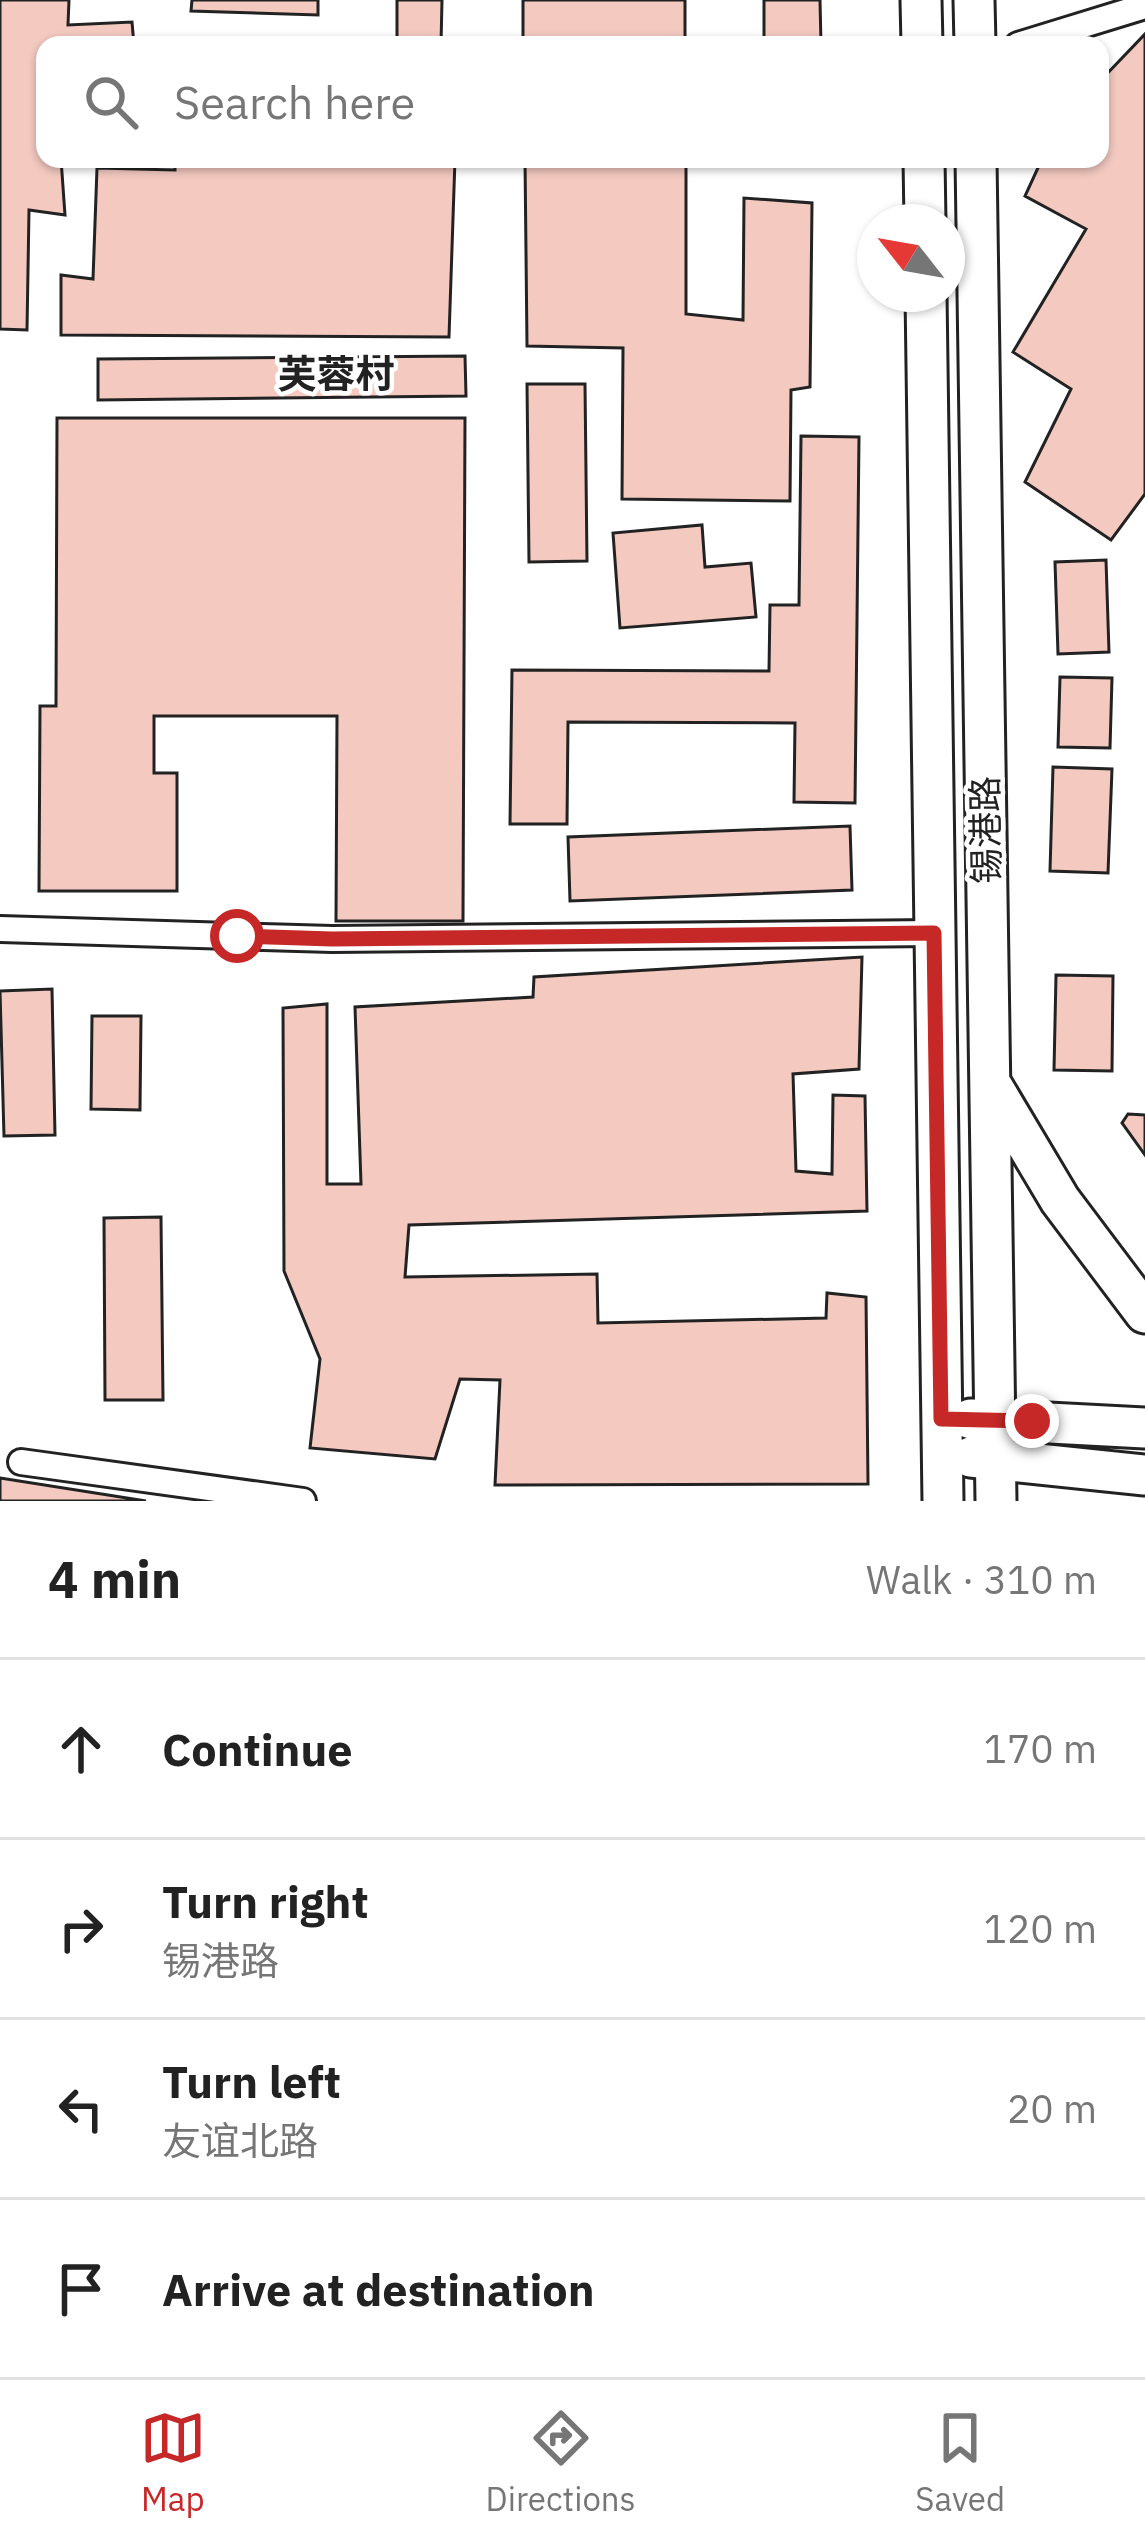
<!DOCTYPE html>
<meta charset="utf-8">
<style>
:root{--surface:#fff;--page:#f2f2f2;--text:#222;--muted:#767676;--line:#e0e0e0;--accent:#c62828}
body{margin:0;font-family:"IBM Plex Sans","Noto Sans SC",sans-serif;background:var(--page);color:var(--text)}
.compass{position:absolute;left:857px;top:204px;width:108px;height:108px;border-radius:50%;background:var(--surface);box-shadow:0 3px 9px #0004;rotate:301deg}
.stop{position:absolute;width:36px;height:36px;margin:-27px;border:9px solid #c62828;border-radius:50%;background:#fff}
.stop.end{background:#c62828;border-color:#fff;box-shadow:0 3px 12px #0008}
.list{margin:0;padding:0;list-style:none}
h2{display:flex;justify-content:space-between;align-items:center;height:156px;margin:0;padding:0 48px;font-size:51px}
h2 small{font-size:39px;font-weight:400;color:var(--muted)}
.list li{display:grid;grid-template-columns:78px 1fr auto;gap:36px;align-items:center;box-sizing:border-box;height:180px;padding:0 48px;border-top:3px solid var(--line)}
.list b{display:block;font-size:45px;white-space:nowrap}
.list p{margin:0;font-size:39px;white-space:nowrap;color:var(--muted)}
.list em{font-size:39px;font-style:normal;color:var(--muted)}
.icon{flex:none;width:66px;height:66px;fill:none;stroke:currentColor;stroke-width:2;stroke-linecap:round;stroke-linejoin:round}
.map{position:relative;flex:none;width:1145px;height:1501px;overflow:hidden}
.search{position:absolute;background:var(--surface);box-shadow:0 3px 9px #0004;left:36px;right:36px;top:36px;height:132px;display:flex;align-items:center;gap:30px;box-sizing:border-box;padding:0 42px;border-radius:24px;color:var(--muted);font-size:45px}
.sheet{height:876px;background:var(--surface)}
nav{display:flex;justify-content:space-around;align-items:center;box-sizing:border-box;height:168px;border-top:3px solid var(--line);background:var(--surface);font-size:33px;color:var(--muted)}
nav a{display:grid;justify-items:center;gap:6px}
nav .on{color:var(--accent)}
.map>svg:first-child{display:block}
</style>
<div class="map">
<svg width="1145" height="1501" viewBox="0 0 1145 1501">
<rect width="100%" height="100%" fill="#fff"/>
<path fill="#f3c9c0" stroke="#222" stroke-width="3" d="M0 0H69L68 25 132 22 134 45H45V159H61L65 215 29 210 27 330 0 329Z
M192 0H318V15L191 11Z
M397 0H442L441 45H397Z
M523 0H685V45H523Z
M764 0H820L821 45H764Z
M1145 34V494L1111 540 1025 482 1071 389 1013 352 1086 229 1025 196 1042 159H1100V81Z
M175 159H455L449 337 61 335V275L93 279 97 168 175 170Z
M525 159H686V314L743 320 744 198 812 203 810 387 791 390 790 501 622 499 623 348 527 346Z
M465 356 466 396 98 400V359Z
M527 384H585L587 561 529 562Z
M57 418H465L463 921H336L337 716H154V773H177V891H39L40 706H56Z
M801 436 859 437 855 803 794 802 795 723 568 722 567 824H510L512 670 769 671 770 605H799Z
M702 525 705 567 751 563 756 617 620 628 613 533Z
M1106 560 1109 652 1058 654 1055 562Z
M1060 677 1112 678 1110 748 1058 747Z
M1053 767 1112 769 1108 873 1050 871Z
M850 826 852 890 570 901 568 837Z
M862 957 859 1069 793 1074 796 1171 832 1174 833 1095 865 1096 867 1211 409 1225 405 1277 597 1274 598 1323 826 1318 827 1293 866 1297 868 1484 495 1485 500 1380 460 1379 435 1459 310 1448 320 1359 284 1271 283 1008 327 1004V1184H361L355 1007 533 997 534 977Z
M1056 975 1113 976 1112 1071 1054 1070Z
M52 989 55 1135 4 1136 0 991Z
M92 1016H141L140 1110 91 1109Z
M1128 1114 1145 1115V1155L1122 1123Z
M161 1217 163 1400H105L104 1218Z
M0 1478 146 1501H0Z"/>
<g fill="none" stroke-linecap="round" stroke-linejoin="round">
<defs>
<path id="street" d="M1018 45 1145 6
M0 929 332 939 934 933
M21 1462 303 1501"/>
<path id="primary" d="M921 0 922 45
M974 0 975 45
M924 159 925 222
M976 159 996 1501
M926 294 943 1501
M991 1084 1060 1200 1145 1313
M971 1419 1145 1428
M971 1457 1145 1475"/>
</defs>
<use href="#street" stroke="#222" stroke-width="30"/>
<use href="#primary" stroke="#222" stroke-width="45"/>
<use href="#street" stroke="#fff" stroke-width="24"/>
<use href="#primary" stroke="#fff" stroke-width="39"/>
</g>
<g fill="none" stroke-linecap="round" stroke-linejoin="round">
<path stroke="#c62828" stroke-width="15" d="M237 936 332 939 934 933 941 1419 1032 1421"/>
</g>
<g text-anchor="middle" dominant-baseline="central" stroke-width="9" stroke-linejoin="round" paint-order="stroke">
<g font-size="36" fill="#222" stroke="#fff">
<text transform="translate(985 830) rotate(-91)">锡港路</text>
</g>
<g font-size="39" font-weight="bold" fill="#222" stroke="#fff">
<text x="336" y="373">芙蓉村</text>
</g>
</g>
</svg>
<svg class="compass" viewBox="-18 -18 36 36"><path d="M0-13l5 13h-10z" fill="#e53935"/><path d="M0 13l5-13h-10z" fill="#767676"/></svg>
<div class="stop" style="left:237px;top:936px"></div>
<div class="stop end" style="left:1032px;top:1421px"></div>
<div class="search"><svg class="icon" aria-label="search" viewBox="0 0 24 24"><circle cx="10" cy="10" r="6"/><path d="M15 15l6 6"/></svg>Search here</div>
</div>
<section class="sheet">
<h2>4 min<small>Walk · 310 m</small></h2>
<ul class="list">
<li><svg class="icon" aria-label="ahead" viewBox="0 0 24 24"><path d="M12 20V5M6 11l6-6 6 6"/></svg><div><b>Continue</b></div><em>170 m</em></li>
<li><svg class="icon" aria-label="right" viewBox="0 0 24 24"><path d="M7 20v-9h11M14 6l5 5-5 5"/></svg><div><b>Turn right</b><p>锡港路</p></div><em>120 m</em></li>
<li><svg class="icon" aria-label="left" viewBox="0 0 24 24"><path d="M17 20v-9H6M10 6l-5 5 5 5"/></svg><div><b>Turn left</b><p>友谊北路</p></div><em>20 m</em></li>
<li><svg class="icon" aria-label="arrive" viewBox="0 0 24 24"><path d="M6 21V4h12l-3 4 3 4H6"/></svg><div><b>Arrive at destination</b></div></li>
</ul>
</section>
<nav>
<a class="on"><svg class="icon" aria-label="map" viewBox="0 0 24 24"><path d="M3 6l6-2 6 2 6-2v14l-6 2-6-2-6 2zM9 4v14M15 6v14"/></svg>Map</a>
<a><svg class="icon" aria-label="directions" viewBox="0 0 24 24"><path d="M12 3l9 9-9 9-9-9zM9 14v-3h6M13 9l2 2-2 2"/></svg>Directions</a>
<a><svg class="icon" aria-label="saved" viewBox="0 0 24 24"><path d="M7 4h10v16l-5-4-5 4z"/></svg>Saved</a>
</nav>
